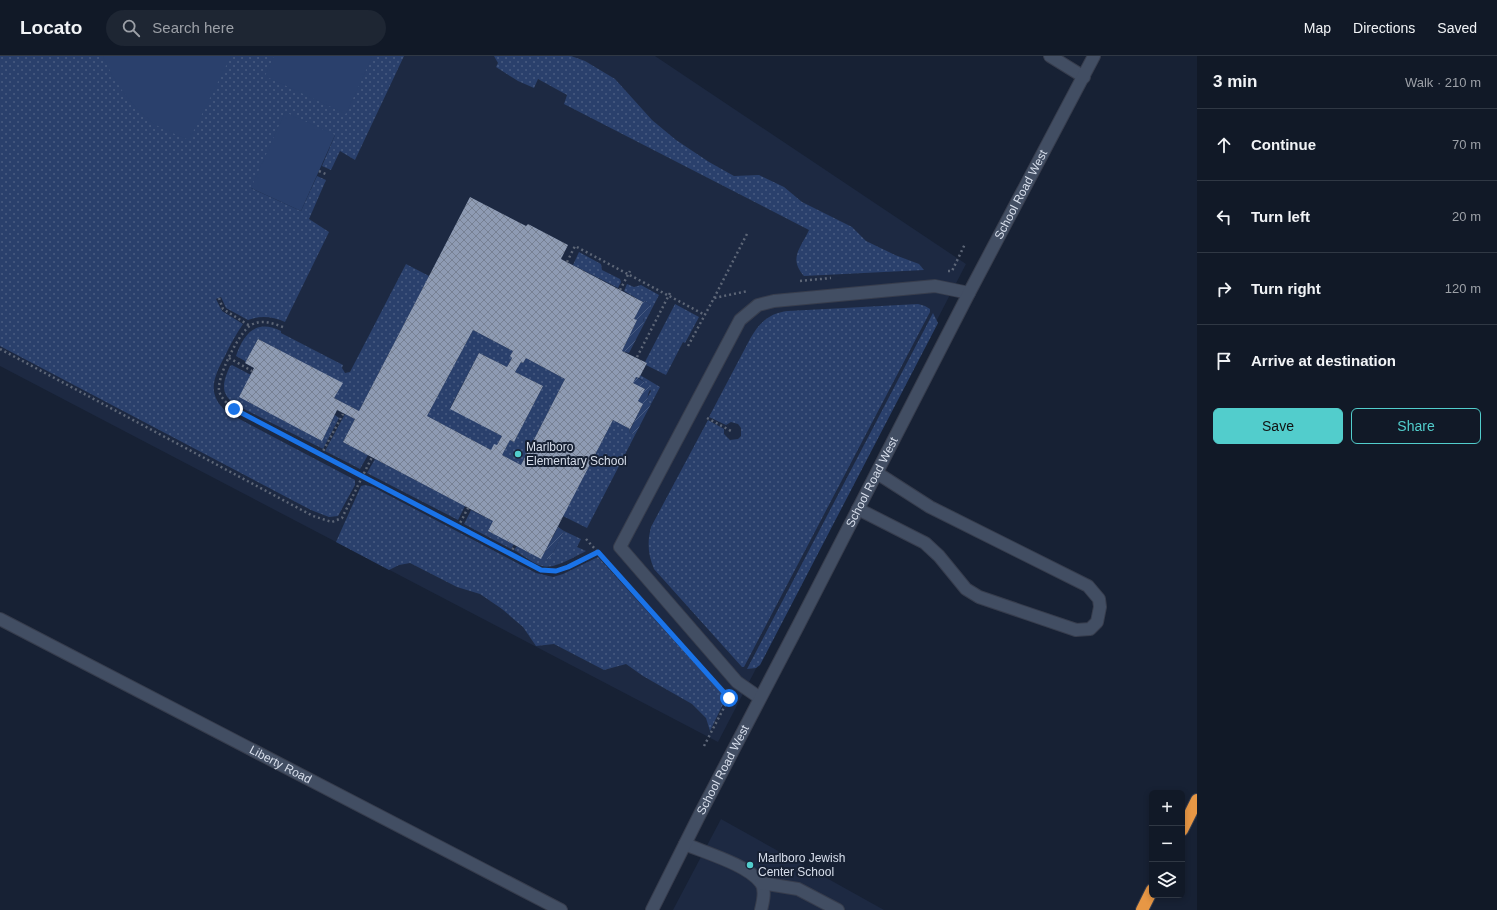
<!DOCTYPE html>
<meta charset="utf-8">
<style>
:root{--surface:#111927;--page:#1e2633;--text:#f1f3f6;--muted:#9ca0a7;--line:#303844;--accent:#52cdcc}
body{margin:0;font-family:Helvetica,sans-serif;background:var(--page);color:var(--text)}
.controls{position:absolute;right:12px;bottom:12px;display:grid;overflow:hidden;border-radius:6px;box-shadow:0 2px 6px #0003}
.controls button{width:36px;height:36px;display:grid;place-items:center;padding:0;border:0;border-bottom:1px solid var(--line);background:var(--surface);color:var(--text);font:20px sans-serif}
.stop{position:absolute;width:12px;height:12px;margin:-9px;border:3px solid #1a73e8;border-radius:50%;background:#fff}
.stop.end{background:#1a73e8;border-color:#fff;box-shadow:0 1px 4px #0008}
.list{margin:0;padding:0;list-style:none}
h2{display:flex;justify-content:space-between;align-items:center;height:52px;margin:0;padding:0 16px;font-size:17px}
h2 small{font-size:13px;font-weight:400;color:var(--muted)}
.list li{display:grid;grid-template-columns:26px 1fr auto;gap:12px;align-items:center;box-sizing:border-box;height:72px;padding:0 16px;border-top:1px solid var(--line)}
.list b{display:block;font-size:15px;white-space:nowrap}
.list em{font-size:13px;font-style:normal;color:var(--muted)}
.actions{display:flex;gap:8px;padding:12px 16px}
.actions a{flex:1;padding:9px 0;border:1px solid var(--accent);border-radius:6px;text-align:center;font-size:14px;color:var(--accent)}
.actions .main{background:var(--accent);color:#111}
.icon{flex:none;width:22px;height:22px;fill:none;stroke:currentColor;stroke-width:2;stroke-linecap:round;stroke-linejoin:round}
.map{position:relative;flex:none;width:1197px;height:854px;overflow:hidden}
header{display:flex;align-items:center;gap:24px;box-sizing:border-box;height:56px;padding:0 20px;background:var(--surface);border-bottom:1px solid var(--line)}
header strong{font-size:19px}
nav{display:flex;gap:22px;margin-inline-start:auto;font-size:14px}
.search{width:280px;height:36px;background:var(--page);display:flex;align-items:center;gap:10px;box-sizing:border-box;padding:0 14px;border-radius:22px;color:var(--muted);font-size:15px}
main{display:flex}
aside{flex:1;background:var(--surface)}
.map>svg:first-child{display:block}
</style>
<header>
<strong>Locato</strong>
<div class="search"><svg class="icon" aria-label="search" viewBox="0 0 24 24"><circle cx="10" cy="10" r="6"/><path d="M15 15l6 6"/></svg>Search here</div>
<nav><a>Map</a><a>Directions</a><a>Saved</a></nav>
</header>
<main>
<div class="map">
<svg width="1197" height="854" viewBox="0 0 1197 854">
<defs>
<pattern id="grass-dots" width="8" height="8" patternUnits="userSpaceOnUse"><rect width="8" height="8" fill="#2a406c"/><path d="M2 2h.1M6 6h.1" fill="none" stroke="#485b81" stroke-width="1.8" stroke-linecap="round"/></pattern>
<pattern id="garden-furrows" width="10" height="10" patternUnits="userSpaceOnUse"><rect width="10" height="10" fill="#2a406c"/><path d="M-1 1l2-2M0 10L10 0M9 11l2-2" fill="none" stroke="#485b81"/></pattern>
<pattern id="building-cross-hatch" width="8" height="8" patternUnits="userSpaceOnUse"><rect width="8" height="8" fill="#8e9bb3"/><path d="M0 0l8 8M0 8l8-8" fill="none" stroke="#778193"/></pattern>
</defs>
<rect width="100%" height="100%" fill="#172134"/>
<path fill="#1d2942" d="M0 0H655L966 208 718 686 0 310Z
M721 763 884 854H673Z"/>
<path fill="url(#grass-dots)" d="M0 0H404L355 104 340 95 331 114 322 110 335 79 251 132 301 155 317 120 326 124 309 163 329 176 285 266C273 261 261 259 248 264L226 252 221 241 216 243 222 255 243 268C236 278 230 289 225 300 213 322 206 339 228 357L355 424V429L338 460 329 461 311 454 0 290Z
M494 0H571L585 5 615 23 652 64 676 84 709 106 734 120 759 119 784 131 802 146 852 171 866 185 895 199 919 208 924 214 804 220C788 202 801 192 809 174L564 48 567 39 538 23 534 32 518 25 496 11 498 7Z
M579 196 601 208 602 214 620 223 621 226 618 232 573 209Z
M406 208 429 220 359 355 334 342 342 327 258 283 245 307V305L236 300C244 277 256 263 281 275V277L343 309 342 312 345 317 350 316Z
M627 228 634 231 641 229 659 239 644 268 643 267 644 259 650 249 645 245 643 246 624 235Z
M675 248 699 261 685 287 683 286 666 319 646 309 647 307 645 306Z
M918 248 925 250 930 253V256L744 611H742L654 513C648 498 647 487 651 471L708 364 724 373V378L730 384 738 383 741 380V372L738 368 731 366 726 369 709 361 750 283C759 267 769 257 788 255Z
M933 257 938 267 760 609 756 612 747 613Z
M473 274 513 295 510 300 512 302 507 311 479 297 450 352 502 380 497 389 491 394 427 360Z
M526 302 565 323 521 409 502 399 510 384 514 386 543 330 515 316 521 306 523 307Z
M232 309 251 319 239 341 322 384 335 359 339 362 323 393 236 349C219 338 223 326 230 310Z
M640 319 660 331 651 348 648 346 647 342 651 335 643 325 639 322Z
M345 358 355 363 343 386 368 399 360 413 325 395Z
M613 364 630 373 629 376 635 379 587 472 563 460Z
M375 403 465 450 458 464 367 417Z
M365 429 373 431 536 517 553 521 563 518 598 501 726 642 710 675 706 662 692 648 643 620 626 608 604 614 554 588 536 590 523 571 502 553 480 538 457 531 410 507 399 509 389 514 336 486 361 430Z
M471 454 493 465 514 488 511 493 464 468Z
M564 475 581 483 577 491 586 495C576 500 553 514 542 510 532 507 523 499 514 494L517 490 553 497Z"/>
<path fill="url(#garden-furrows)" d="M645 245 650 249 643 264 644 268 629 297 622 295 637 264 634 263 643 246Z
M636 321C661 335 645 330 648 346L651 348 635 379 629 376 643 348 638 345 645 333 633 327Z
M558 471 564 475 553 497 548 503H541Z"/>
<path fill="#2a406c" d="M103 0H231L189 84C181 80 171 77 163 73 136 58 115 28 103 0Z
M274 0H370L372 1 346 58 265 20Z
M285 56 335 79 301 155 251 132Z"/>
<path fill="url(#building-cross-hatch)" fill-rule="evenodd" d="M470 141 526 170 528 168 568 189 561 203 643 246 634 263 637 264 622 295 647 307 639 322 636 321 633 327 645 333 638 345 643 348 630 373 613 364 541 503 488 475 493 465 343 386 355 363 337 354 322 385 239 341 254 312 245 307 258 283 343 327 334 342 359 355ZM473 274 513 295 510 300 512 302 507 311 479 297 450 353 502 380 497 389 494 388 491 394 427 360ZM526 302 565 323 521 409 502 399 510 384 514 386 543 330 515 316 521 306 523 307Z"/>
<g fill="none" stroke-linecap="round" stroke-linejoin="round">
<defs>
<g id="minor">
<path d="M1050 0 1084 21"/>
<path d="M858 453 925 487 939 500 966 533 979 541 1076 574 1090 573 1097 566 1100 551 1099 543 1088 530 930 451 877 417"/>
<path id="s1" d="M0 563 561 854"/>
<path d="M760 642 737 626 620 491 740 264 758 249 774 245 935 230 969 237"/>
<path d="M685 788C706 797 748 809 761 827 766 834 763 846 761 854"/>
<path d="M761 827 798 833 838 854"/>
<path id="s2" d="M652 854 701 756 799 568 969 237 1094 0"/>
</g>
<path id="highway" d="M1182 774 1197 744
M1142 854 1152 834"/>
</defs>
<use href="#minor" stroke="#373d4d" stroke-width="14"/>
<use href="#highway" stroke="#373d4d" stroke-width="14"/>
<path stroke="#5d6677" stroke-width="2.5" stroke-dasharray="2 3" stroke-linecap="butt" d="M319 115 328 119
M567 206 575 190 705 259
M948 215H952L965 188
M800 225 831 222
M620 234 630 215
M219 242 223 253 250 270
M714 242 748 176
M283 271C272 267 262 263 251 269 239 276 217 321 219 334 220 342 228 348 234 353L541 514 556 515 568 511 598 496
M688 290 714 242 748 235
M0 293 313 460 332 466 342 462 372 401
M637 301 670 237
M229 302 252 315
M707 362 733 376
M321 399 343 358
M458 471 468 452
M586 483 674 581
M510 498 515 489
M704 690 729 642 727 640"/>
<use href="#minor" stroke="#424e63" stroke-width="12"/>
<use href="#highway" stroke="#e79745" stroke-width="12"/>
</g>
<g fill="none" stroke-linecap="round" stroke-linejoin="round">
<path stroke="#1a73e8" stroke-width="5" d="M234 353 541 514 556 515 568 511 598 496 729 642"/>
</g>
<g fill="#52cdcc" stroke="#172134" stroke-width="1.5">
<circle cx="518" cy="398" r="4"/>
<circle cx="750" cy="809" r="4"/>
</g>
<g text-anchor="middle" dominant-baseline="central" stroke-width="4" stroke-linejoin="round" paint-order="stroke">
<g font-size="12" fill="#d8dfec" stroke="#172134">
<text stroke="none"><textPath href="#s2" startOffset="805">School Road West</textPath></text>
<text stroke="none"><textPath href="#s2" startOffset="481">School Road West</textPath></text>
<text stroke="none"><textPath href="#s1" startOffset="316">Liberty Road</textPath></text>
<text stroke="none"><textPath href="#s2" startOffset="157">School Road West</textPath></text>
</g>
<g font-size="12" fill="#d8dfec" stroke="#172134" text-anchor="start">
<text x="526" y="391">Marlboro<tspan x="526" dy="14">Elementary School</tspan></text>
<text x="758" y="802">Marlboro Jewish<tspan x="758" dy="14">Center School</tspan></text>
</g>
</g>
</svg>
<div class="controls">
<button>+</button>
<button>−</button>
<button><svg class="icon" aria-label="layers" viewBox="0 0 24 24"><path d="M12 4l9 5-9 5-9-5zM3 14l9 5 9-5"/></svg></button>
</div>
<div class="stop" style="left:729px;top:642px"></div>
<div class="stop end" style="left:234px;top:353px"></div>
</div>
<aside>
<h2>3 min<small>Walk · 210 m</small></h2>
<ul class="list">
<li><svg class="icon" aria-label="ahead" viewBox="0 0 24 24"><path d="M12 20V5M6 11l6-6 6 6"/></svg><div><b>Continue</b></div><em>70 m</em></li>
<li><svg class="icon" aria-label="left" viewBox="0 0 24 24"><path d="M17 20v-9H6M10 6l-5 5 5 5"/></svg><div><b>Turn left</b></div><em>20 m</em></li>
<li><svg class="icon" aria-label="right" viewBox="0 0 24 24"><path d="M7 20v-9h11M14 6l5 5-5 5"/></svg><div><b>Turn right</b></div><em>120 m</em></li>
<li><svg class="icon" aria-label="arrive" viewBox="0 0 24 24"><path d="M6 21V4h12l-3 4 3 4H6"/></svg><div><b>Arrive at destination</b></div></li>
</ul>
<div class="actions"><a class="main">Save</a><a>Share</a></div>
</aside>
</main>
